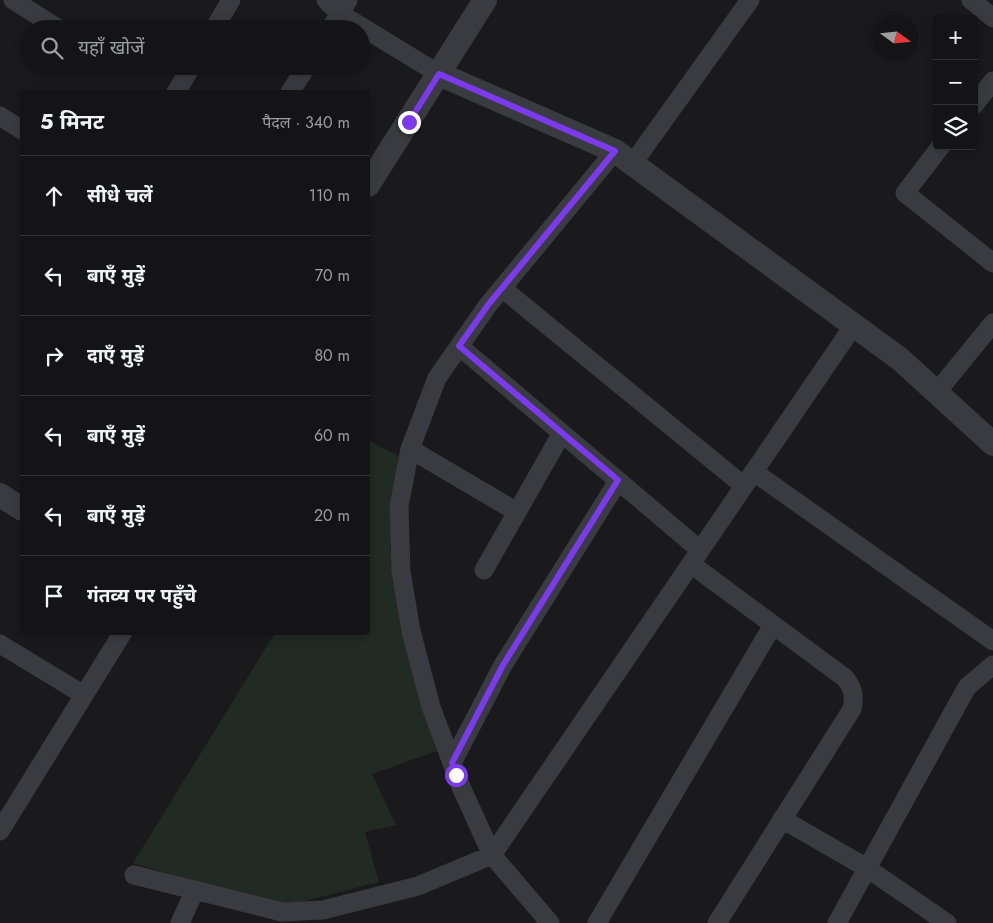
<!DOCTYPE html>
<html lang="hi">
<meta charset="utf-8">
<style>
:root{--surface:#141315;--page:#212022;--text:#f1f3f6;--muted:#9d9ea0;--line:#333234}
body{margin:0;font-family:Jost,"Noto Sans Devanagari",sans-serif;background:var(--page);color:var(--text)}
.controls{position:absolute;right:15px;top:15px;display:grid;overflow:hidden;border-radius:5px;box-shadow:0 2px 12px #0003}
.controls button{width:45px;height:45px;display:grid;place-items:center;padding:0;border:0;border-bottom:1px solid var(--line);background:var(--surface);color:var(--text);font:25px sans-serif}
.compass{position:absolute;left:873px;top:15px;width:45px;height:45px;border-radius:50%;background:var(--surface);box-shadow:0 2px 12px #0003;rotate:105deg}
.stop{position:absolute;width:15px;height:15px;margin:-11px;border:4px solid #7c3aed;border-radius:50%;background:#fff}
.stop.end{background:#7c3aed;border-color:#fff;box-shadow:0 1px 5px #0008}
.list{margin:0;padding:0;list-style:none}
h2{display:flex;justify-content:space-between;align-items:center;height:65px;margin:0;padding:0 20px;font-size:21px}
h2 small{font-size:16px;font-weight:400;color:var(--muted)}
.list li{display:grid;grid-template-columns:32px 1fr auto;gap:15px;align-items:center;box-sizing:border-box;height:80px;padding:0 20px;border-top:1px solid var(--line)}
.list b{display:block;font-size:19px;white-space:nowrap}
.list em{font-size:16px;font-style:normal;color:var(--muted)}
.icon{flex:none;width:28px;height:28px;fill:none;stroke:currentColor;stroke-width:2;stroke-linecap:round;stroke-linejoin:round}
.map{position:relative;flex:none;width:993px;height:923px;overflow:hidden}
.search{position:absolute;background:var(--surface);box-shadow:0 2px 12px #0003;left:20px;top:20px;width:350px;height:55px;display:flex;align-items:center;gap:12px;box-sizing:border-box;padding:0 18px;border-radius:28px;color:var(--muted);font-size:19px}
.panel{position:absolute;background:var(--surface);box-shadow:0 2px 12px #0003;left:20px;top:90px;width:350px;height:545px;border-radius:5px}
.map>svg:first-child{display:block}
</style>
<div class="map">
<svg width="993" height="923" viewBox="0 0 993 923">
<rect width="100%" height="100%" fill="#1a191c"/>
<path fill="#212a23" d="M368 440 399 456 390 548 403 633 437 751 372 774 396 825 365 832 379 882 282 907 133 863 275 633 368 632Z"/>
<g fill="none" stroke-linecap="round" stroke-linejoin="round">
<path stroke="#3a3b41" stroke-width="19" d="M13 0 59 29
M326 0 339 13 439 74
M971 0 993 18
M214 29 231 0
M330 29 348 0
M176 92 192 66
M290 92 307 66
M974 105 993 81
M0 116 22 130
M941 146 905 193 993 263
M633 163 750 0
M502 288 744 486
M459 346 700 550
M936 393 993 323
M410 449 517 512
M754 472 993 641
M691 564 845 678C853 688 855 696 852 709L717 923
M484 570 562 433
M0 644 84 695
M452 763 503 665 618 481
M782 819 867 868 947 923
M0 831 123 632
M134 875 282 912 323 910 418 886 492 855 854 325
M180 923 195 890
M550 923 492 855 461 787 431 707 411 631 401 571 399 506 410 449 437 378 488 305 615 151
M597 923 773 625
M837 923 967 687 993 665"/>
<path stroke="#3a3b41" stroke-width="24" d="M439 74 615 151 900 359 993 444
M368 185 485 0
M0 495 22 509"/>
</g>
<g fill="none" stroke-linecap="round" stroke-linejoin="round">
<path stroke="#7c3aed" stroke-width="6" d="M409 122 439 74 615 151 488 305 459 346 618 480 503 665 452 763 456 775"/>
</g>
</svg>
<div class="controls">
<button>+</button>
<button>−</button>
<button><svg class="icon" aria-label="layers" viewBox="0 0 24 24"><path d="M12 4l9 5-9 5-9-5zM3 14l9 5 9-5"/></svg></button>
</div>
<svg class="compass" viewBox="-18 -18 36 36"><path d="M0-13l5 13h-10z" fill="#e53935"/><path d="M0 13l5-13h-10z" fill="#9d9ea0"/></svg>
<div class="stop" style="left:456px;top:775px"></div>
<div class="stop end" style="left:409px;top:122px"></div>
<div class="search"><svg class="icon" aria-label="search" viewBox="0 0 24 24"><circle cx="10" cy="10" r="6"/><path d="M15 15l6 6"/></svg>यहाँ खोजें</div>
<section class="panel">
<h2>5 मिनट<small>पैदल · 340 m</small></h2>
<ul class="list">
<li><svg class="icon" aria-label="ahead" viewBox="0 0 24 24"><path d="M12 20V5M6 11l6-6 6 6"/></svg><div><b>सीधे चलें</b></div><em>110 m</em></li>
<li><svg class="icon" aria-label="left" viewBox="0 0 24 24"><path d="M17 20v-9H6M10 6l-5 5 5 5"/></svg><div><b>बाएँ मुड़ें</b></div><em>70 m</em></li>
<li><svg class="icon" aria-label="right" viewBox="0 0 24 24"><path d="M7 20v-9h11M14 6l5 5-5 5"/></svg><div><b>दाएँ मुड़ें</b></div><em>80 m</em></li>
<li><svg class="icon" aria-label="left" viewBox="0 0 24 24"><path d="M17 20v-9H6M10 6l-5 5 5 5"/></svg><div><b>बाएँ मुड़ें</b></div><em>60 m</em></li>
<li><svg class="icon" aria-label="left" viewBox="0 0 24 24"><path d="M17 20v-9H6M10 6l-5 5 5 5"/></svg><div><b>बाएँ मुड़ें</b></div><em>20 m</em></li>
<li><svg class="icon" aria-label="arrive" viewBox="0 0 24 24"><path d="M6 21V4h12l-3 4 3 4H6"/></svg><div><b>गंतव्य पर पहुँचे</b></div></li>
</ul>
</section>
</div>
